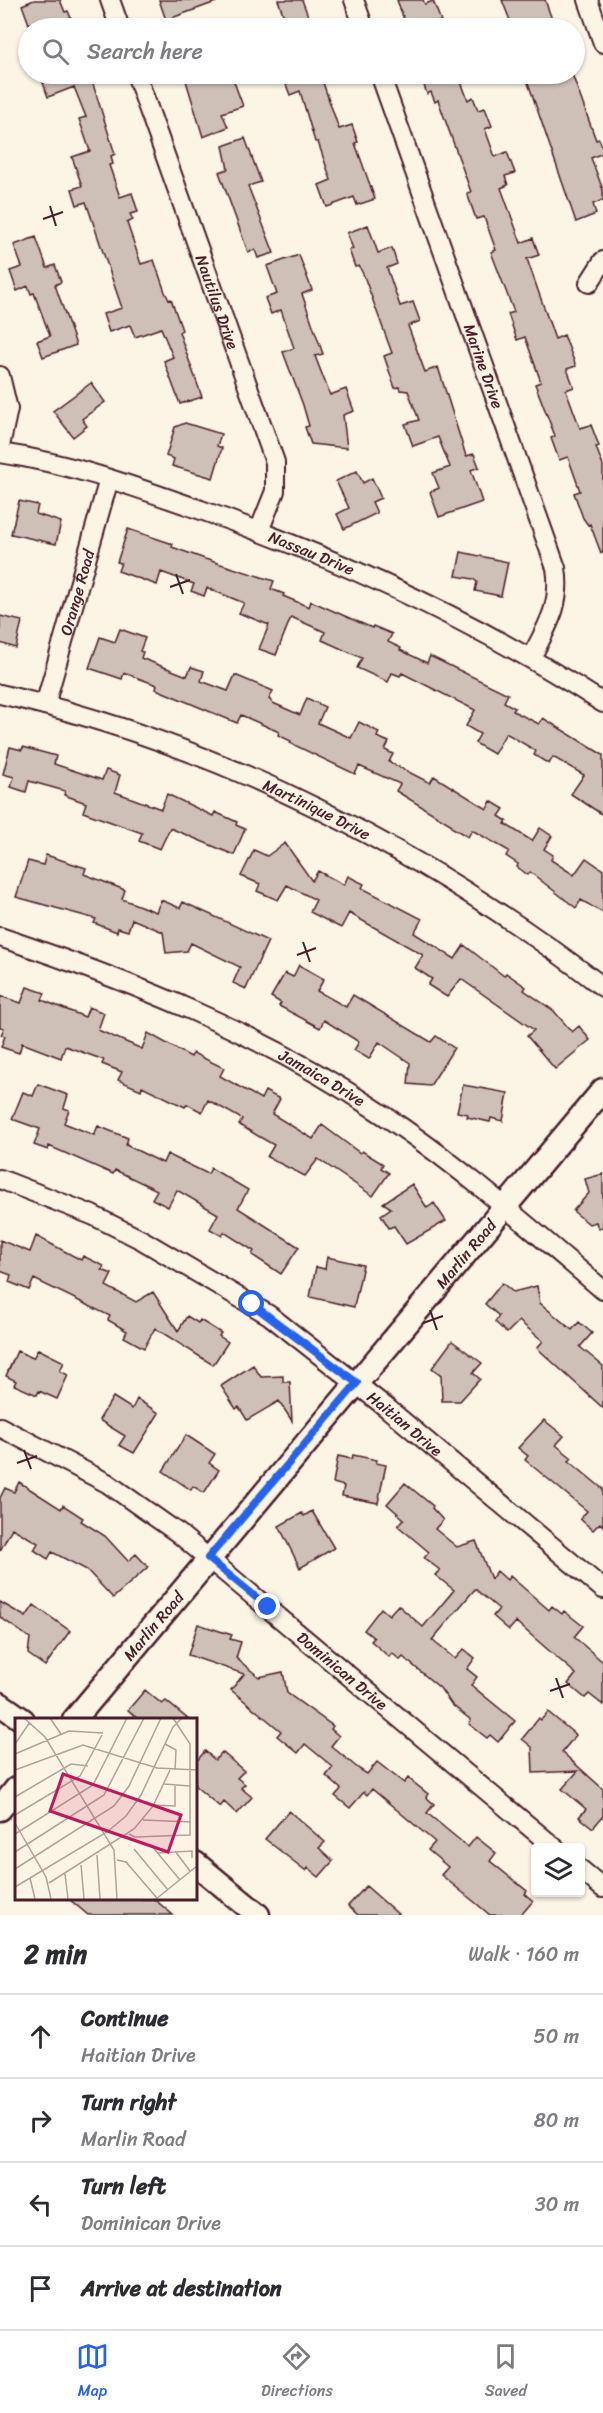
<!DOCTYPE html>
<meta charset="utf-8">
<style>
:root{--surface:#fff;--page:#f7f7f7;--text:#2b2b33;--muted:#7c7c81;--line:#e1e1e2;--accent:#2563eb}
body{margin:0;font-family:Sriracha,sans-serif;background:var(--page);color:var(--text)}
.controls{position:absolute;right:18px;bottom:18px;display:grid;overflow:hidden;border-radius:6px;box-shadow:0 2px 4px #0004}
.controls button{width:54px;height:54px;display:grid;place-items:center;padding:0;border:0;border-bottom:2px solid var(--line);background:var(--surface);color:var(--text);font:30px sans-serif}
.stop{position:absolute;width:18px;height:18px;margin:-14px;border:4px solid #2563eb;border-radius:50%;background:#fff}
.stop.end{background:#2563eb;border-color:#fff;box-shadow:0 2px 6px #0008}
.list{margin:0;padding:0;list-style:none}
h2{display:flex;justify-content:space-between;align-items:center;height:78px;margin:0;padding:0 24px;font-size:26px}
h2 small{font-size:20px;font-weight:400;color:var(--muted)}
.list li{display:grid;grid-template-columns:39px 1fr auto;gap:18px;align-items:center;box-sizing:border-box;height:84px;padding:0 24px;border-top:2px solid var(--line)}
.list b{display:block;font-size:22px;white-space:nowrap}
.list p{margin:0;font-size:20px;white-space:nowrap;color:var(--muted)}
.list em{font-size:20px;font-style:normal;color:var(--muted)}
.icon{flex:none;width:33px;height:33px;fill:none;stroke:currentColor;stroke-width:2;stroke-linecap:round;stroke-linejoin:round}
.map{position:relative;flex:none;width:603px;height:1915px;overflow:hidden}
.search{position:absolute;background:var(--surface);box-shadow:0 2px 4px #0004;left:18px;right:18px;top:18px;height:66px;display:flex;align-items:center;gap:15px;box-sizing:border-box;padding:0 21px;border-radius:33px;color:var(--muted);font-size:22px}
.sheet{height:414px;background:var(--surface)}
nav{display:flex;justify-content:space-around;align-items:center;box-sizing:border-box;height:84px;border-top:2px solid var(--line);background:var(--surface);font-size:16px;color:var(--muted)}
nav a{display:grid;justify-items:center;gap:3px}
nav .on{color:var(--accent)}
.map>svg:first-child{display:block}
</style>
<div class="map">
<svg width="603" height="1915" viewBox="0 0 603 1915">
<rect width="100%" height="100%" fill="#fcf5e5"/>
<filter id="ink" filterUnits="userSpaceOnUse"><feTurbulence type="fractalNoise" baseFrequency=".0167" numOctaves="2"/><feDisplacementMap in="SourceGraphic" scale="12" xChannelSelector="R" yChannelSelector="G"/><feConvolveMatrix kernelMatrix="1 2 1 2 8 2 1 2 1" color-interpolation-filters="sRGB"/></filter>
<g filter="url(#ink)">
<path fill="#cfc0b7" stroke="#4a1f2b" stroke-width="1.5" d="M34 0H60L65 12 68 11 75 28H43L40 20 29 24 22 5Z
M159 0H215L216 2 166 20Z
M278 0H302L312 26 288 28Z
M397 0H423L425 4 433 1 441 21 421 28H407Z
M502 0H545L555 28H513Z
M40 74H107L92 81 115 154 111 156 113 164 109 165 120 197 132 193 138 212 130 214 133 220 127 223 141 264 154 260 165 292 169 300 171 299 182 330 179 332 202 397 180 404 164 361 173 357 161 328 135 337 130 325 109 332 103 314 122 308 86 202 77 205 72 189 82 186 72 157 90 151 79 119 86 117 74 87 48 97Z
M184 74H231L243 106 222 113 228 127 203 137Z
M282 74H320L339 129 352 125 358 142 355 143 375 199 357 205 354 197 327 207 319 185 331 180 318 142H315L300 91 290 95Z
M420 74H458L468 100 473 97 478 110 485 108 492 126 485 129 495 157 507 152 515 173 505 176 508 185 501 188 521 243 533 238 539 255 527 259 555 339 564 335 576 366 567 369 574 387 566 390 580 428 591 425 599 446 596 447 603 466V553H601L590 524 588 525 583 518 574 493 580 491 568 457 559 460 551 438 555 436 535 384 541 382 525 337 517 340 508 314 514 312 491 252 496 250 484 217 476 219 467 193 471 192 438 100 435 102 431 92 427 94Z
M525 74H572L596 140 599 139 603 149V153L591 158 603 190V200L593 204 596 214 576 222Z
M245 138 261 182 248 186 274 253 258 258 255 250 248 252 219 172 228 169 223 146Z
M368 225 378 253 392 248 397 264 387 268 400 306 413 302 420 321 408 326 425 372 438 367 466 456 474 454 479 467 471 470 482 502 439 517 430 492 439 488 433 473 450 467 438 437 413 446 405 424 419 420 408 391 400 390 399 387 395 388 384 356 392 353 364 276 359 266 355 267 349 250 353 249 347 233Z
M36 237 47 268 55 265 61 282 55 285 76 345 43 357 37 341 50 336 34 293 31 294 28 286 17 291 10 271 22 267 14 245Z
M299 255 312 290 302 294 323 354 315 356 330 395 346 389 354 411 343 415 347 448 311 444 305 427 309 426 303 405 283 352 294 348 281 310 271 314 265 298 277 294 267 266Z
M91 383 105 402 82 419 87 426 73 437 53 411Z
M185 423 221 434 217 446 222 448 213 478 172 466 174 459 166 456 175 427Z
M357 471 363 483 372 478 381 498 372 502 377 513 344 529 337 514 349 508 336 481Z
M19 501 38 505 36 514 61 522 56 544 11 534Z
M128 529 173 544 172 547 205 559 274 581 271 589 284 594 283 596 309 607 311 601 372 628 373 626 392 634 388 642 401 648 400 650 427 663 430 656 508 694 504 702 515 708 513 711 539 724 543 718 603 755V815L571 794 584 775 553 757 549 764 534 755 536 751 506 733 494 754 475 743 480 734 466 726 475 710 402 673 400 676 392 673 388 682 357 668 362 658 322 640 325 632 291 617 276 655 259 649 269 625 239 613 244 603 207 588 204 596 191 591 194 584 161 572 157 585 118 571 121 563 117 562Z
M461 552 508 562 501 596 475 591 477 582 473 579 456 576Z
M0 616 22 621 16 648 0 643Z
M120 629 145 638 140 651 143 652 141 658 187 676 191 667 204 671 201 681 228 691 235 675 273 691 269 699 273 703 300 715 307 698 325 707 318 723 351 738 359 722 379 732 377 737 389 742 385 750 393 754 389 762 430 783 434 776 487 809 491 801 504 809 499 816 507 821 505 824 532 841 540 828 552 836 544 849 553 855 551 860 574 875 586 858 603 870V913L581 900 576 908 530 872 528 875 517 867 518 864 506 856 509 851 472 830 468 837 451 827 452 825 396 791 400 784 359 766 355 774 290 743 291 741 278 735 279 732 241 715 237 723 156 689 157 685 124 673 122 679 89 668 100 637 115 642Z
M10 747 22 750 23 747 56 756 54 764 102 780 106 770 120 775 115 792 161 809 167 794 213 816 215 812 237 822 236 825 245 829 234 855 170 828 160 849 139 841 142 833 83 812 86 803 64 795 65 791 29 781 26 792 11 787 14 777 3 774Z
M285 843 312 881 318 871 344 885 348 876 364 884 362 888 422 919 414 933 455 959 464 945 504 976 506 973 526 987 524 990 554 1011 572 1032 579 1026 590 1040 555 1069 527 1036 534 1030 461 979 447 997 428 985 432 979 415 968 423 955 349 913 341 928 310 912 316 900 287 885 278 900 257 891 260 884 241 876 254 850 267 856Z
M46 855 86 868 84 874 125 890 122 899 156 912 161 900 180 908 183 902 268 941 246 989 233 983 240 967 191 943 187 951 166 953 163 932 132 919 128 931 118 928 117 932 94 923 96 919 16 897 28 861 43 865Z
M299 965 324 979 317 991 346 1007 353 995 431 1042 436 1036 454 1048 430 1086 408 1084 410 1063 379 1042 369 1059 354 1050 359 1042 324 1020 320 1028 279 1006 281 1003 271 997 285 973 293 977Z
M27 987 45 993 42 1000 85 1017 89 1007 104 1013 98 1030 142 1049 148 1033 191 1057 193 1053 224 1068 220 1076 261 1099 265 1091 280 1099 272 1114 313 1139 322 1125 360 1153 362 1151 383 1164 381 1168 389 1173 373 1196 318 1159 305 1176 267 1157 274 1145 239 1125 242 1119 208 1100 202 1112 187 1104 185 1107 142 1086 141 1090 118 1080 122 1072 102 1064 104 1060 65 1046 61 1058 22 1043 19 1053 1 1047 5 1036 1 1035 4 1028 0 1027V996L21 1003Z
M38 1084 68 1095 64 1108 69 1110 64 1123 94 1135 98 1126 128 1138 126 1145 163 1163 167 1154 208 1174 211 1168 248 1190 238 1208 299 1247 281 1274 252 1255 254 1251 224 1232 222 1236 210 1229 218 1214 177 1190 168 1207 152 1199 157 1190 115 1170 113 1174 49 1146 48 1150 34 1145 40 1129 12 1119 23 1092 33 1096Z
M463 1085 508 1093 503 1121 491 1118 490 1122 467 1117 468 1114 457 1112Z
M603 1174V1227L598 1228 596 1222 589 1224 573 1211 589 1193 585 1179Z
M412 1184 427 1208 434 1203 446 1221 406 1244 394 1226 389 1228 381 1215 391 1208 383 1203Z
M36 1236 81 1260 83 1256 104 1266 102 1270 112 1274 106 1286 136 1302 153 1292 178 1331 187 1316 198 1323 200 1320 221 1333 219 1336 228 1342 213 1365 155 1328 144 1348 124 1337 127 1331 108 1320 110 1316 34 1279 29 1290 9 1282 11 1275 0 1271V1240L30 1252Z
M327 1257 363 1265 354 1307 310 1297 316 1267 325 1269Z
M502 1283 513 1292 537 1286 540 1303 572 1330 579 1322 592 1333 580 1347 603 1366V1408L537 1348 543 1341 519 1321 507 1333 495 1322 499 1316 485 1304Z
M452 1341 482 1363 473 1373 480 1379 460 1401H442L441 1375 432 1368Z
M38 1349 64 1362 60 1371 68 1375 57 1399 39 1391 37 1395 14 1385 16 1381 6 1376 17 1351 33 1358Z
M253 1365 261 1377 283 1376V1382H290L292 1421 279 1401 247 1420 239 1407 236 1409 221 1386Z
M113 1397 132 1409 137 1399 159 1413 134 1453 119 1445 125 1436 99 1420Z
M544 1420 564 1436 556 1445 572 1458 569 1461 603 1489V1526L600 1523 593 1530 580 1519 587 1511 525 1460 528 1456 518 1448Z
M186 1435 215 1454 209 1463 219 1470 204 1493 193 1486 191 1490 163 1471Z
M353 1455 377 1460 376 1463 386 1465 378 1503 342 1496 344 1486 333 1483 338 1456 352 1459Z
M19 1482 61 1509 63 1505 83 1518 81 1521 105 1536 128 1561 136 1554 148 1567 113 1598 87 1570 52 1552 48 1559 34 1550 38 1543 12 1528 0 1551V1498L5 1488 14 1492Z
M405 1483 433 1506 432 1508 443 1520 435 1529 457 1547 476 1541 491 1579 497 1571 507 1580 510 1576 549 1610 552 1606 562 1614 564 1611 583 1626 574 1637 603 1662V1705L589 1694 585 1698 568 1684 576 1674 516 1622 509 1630 493 1616 499 1609 475 1589 432 1640 455 1659 464 1649 475 1658 467 1669 477 1677 471 1685 515 1721 498 1742 490 1735 487 1738 469 1724 471 1720 452 1705 440 1688 403 1657 400 1660 392 1653 389 1657 371 1641 374 1638 364 1630 381 1608 389 1615 398 1605 423 1627 454 1590 435 1575 440 1570 424 1558 429 1552 398 1526 404 1519 387 1504Z
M312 1511 334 1548 300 1568 279 1526 302 1513 304 1516Z
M0 1602 26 1617 34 1605 70 1631 45 1666 28 1654 30 1638 0 1617Z
M198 1624 232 1635 230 1639 241 1642 236 1658 259 1677 283 1672 287 1693 333 1726 331 1729 339 1736 331 1746 359 1769 367 1774 377 1762 404 1783 408 1778 428 1794 426 1797 434 1804 427 1813 468 1847 476 1837 496 1853 490 1861 527 1891 525 1894 533 1901 521 1915H490L472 1900 441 1875 448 1867 428 1850 435 1842 372 1789 367 1795 364 1792 350 1808 335 1796 341 1789 326 1776 333 1767 305 1744 298 1753 277 1736 281 1731 231 1690 244 1674 188 1655Z
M145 1690 162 1704 166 1701 189 1720H139L128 1710Z
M548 1712 576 1735 562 1752 603 1789V1816L593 1828 579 1817 586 1809 562 1789 578 1771 533 1773 532 1747 522 1739 539 1718 541 1720Z
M205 1751 215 1760 222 1752 244 1771 237 1778 245 1784 241 1788 252 1797 237 1814 224 1802 220 1807 195 1786V1763Z
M289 1811 325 1842 319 1848 333 1861 319 1877 308 1868 306 1871 265 1839Z
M366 1886 399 1915H358L348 1906Z
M69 1899H154L173 1915H88Z"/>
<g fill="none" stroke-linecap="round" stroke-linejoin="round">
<defs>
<g id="minor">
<path d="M110 0 120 28"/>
<path d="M354 0 364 28"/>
<path d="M588 0 603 43"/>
<path id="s1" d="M136 74 275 462V491L259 531"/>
<path id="s2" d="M380 74 556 568C562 605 547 626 531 658"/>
<path d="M589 283 603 261"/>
<path d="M0 376 8 409 0 446"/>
<path id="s3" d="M0 453C69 463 136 487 201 510 342 560 477 621 603 703"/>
<path id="s4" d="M0 694C219 744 426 851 603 987"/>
<path id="s5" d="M45 705 109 479"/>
<path id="s6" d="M0 937C133 982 261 1033 379 1112 458 1164 530 1228 603 1290"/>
<path id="s7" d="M0 1179 92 1215 142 1240 269 1315 387 1408 603 1589"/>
<path id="s8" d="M0 1427 107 1483 178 1533 555 1848"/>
<path d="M580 1869 603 1888"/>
</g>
<g id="tertiary">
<path d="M0 1704 23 1720"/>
<path id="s9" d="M74 1720 603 1090"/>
<path d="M0 1809 16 1789"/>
<path d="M195 1863 258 1915"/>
</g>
</defs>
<use href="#minor" stroke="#4a1f2b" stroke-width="22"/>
<use href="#tertiary" stroke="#4a1f2b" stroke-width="27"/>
<use href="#minor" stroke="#fcf5e5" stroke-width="18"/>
<use href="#tertiary" stroke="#fcf5e5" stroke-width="22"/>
</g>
</g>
<g fill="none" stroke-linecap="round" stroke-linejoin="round" filter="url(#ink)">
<path stroke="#2563eb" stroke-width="8" d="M252 1304 357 1383 208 1558 268 1607"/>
</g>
<path fill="none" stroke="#4a1f2b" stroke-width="2" d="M50 206 56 226M43 219 63 212M176 574 183 594M170 587 190 580M303 942 310 962M297 955 316 948M430 1310 437 1330M423 1323 443 1316M24 1450 31 1469M17 1463 37 1456M556 1678 563 1698M550 1691 570 1684"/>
<g text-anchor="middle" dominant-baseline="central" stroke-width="6" stroke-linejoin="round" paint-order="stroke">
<g font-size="16" fill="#4a1f2b" stroke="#fcf5e5">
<text stroke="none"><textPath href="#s1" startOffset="242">Nautilus Drive</textPath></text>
<text stroke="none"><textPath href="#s2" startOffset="310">Marine Drive</textPath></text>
<text stroke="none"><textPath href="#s3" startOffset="328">Nassau Drive</textPath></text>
<text stroke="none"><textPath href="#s5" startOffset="117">Orange Road</textPath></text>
<text stroke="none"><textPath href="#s4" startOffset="338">Martinique Drive</textPath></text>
<text stroke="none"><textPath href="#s6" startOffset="352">Jamaica Drive</textPath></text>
<text stroke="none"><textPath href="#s9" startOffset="609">Marlin Road</textPath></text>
<text stroke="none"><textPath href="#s7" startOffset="476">Haitian Drive</textPath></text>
<text stroke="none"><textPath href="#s9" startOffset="123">Marlin Road</textPath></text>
<text stroke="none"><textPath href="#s8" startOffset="422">Dominican Drive</textPath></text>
</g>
</g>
<g transform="translate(15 1718)">
<rect width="182" height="182" fill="#fcf5e5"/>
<path fill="none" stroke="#b59f9b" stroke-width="1.5" d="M9 0 30 19 99 132 102 181M35 0 46 16M0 26 15 4M150 26 161 32 160 52M0 36 54 13 88 15M0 52 68 27 142 50 182 52M149 66 175 68M0 79 56 46 73 48M138 87 160 88V68M0 97 65 58 87 17M128 102 176 104M0 105 31 159 36 181M0 116 78 67 112 0M114 116 120 119 175 117V26L158 0M136 127 165 162M119 131 153 172M160 133 175 153M0 134 89 77 129 0M142 135 177 133V140M82 137 85 181M102 142 111 144 142 180M66 147 69 181M0 151 99 88 114 68 146 0M50 156 53 181M15 160 20 181M34 165 119 111 138 88 155 52M0 169 92 114 111 98 126 77 158 9 167 0M141 181 182 148"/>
<path fill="#c2185b" fill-opacity="0.15" stroke="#c2185b" stroke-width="3" d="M48 56 166 97 153 134 35 93Z"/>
<rect width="182" height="182" fill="none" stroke="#4a1f2b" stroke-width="3"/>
</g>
</svg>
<div class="controls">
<button><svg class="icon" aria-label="layers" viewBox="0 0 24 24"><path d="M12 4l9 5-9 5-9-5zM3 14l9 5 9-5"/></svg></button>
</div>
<div class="stop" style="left:252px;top:1304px"></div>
<div class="stop end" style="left:268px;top:1607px"></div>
<div class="search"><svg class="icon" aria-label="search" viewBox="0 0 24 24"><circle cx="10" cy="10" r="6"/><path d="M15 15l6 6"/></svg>Search here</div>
</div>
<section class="sheet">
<h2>2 min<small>Walk · 160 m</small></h2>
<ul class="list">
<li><svg class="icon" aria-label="ahead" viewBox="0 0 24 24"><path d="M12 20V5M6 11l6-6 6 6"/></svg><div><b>Continue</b><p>Haitian Drive</p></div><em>50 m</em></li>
<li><svg class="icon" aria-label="right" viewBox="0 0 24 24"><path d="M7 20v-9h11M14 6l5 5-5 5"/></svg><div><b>Turn right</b><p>Marlin Road</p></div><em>80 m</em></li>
<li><svg class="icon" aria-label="left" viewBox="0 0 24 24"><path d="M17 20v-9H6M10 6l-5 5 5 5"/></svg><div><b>Turn left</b><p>Dominican Drive</p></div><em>30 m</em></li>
<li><svg class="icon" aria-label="arrive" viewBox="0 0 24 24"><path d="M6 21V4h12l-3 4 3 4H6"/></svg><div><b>Arrive at destination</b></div></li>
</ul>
</section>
<nav>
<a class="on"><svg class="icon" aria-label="map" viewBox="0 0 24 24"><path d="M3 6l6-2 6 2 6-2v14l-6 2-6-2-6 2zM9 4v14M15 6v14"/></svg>Map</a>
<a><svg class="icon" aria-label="directions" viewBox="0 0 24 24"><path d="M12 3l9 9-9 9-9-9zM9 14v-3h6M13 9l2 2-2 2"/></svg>Directions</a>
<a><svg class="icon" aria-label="saved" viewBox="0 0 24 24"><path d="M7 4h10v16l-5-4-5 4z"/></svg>Saved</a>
</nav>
